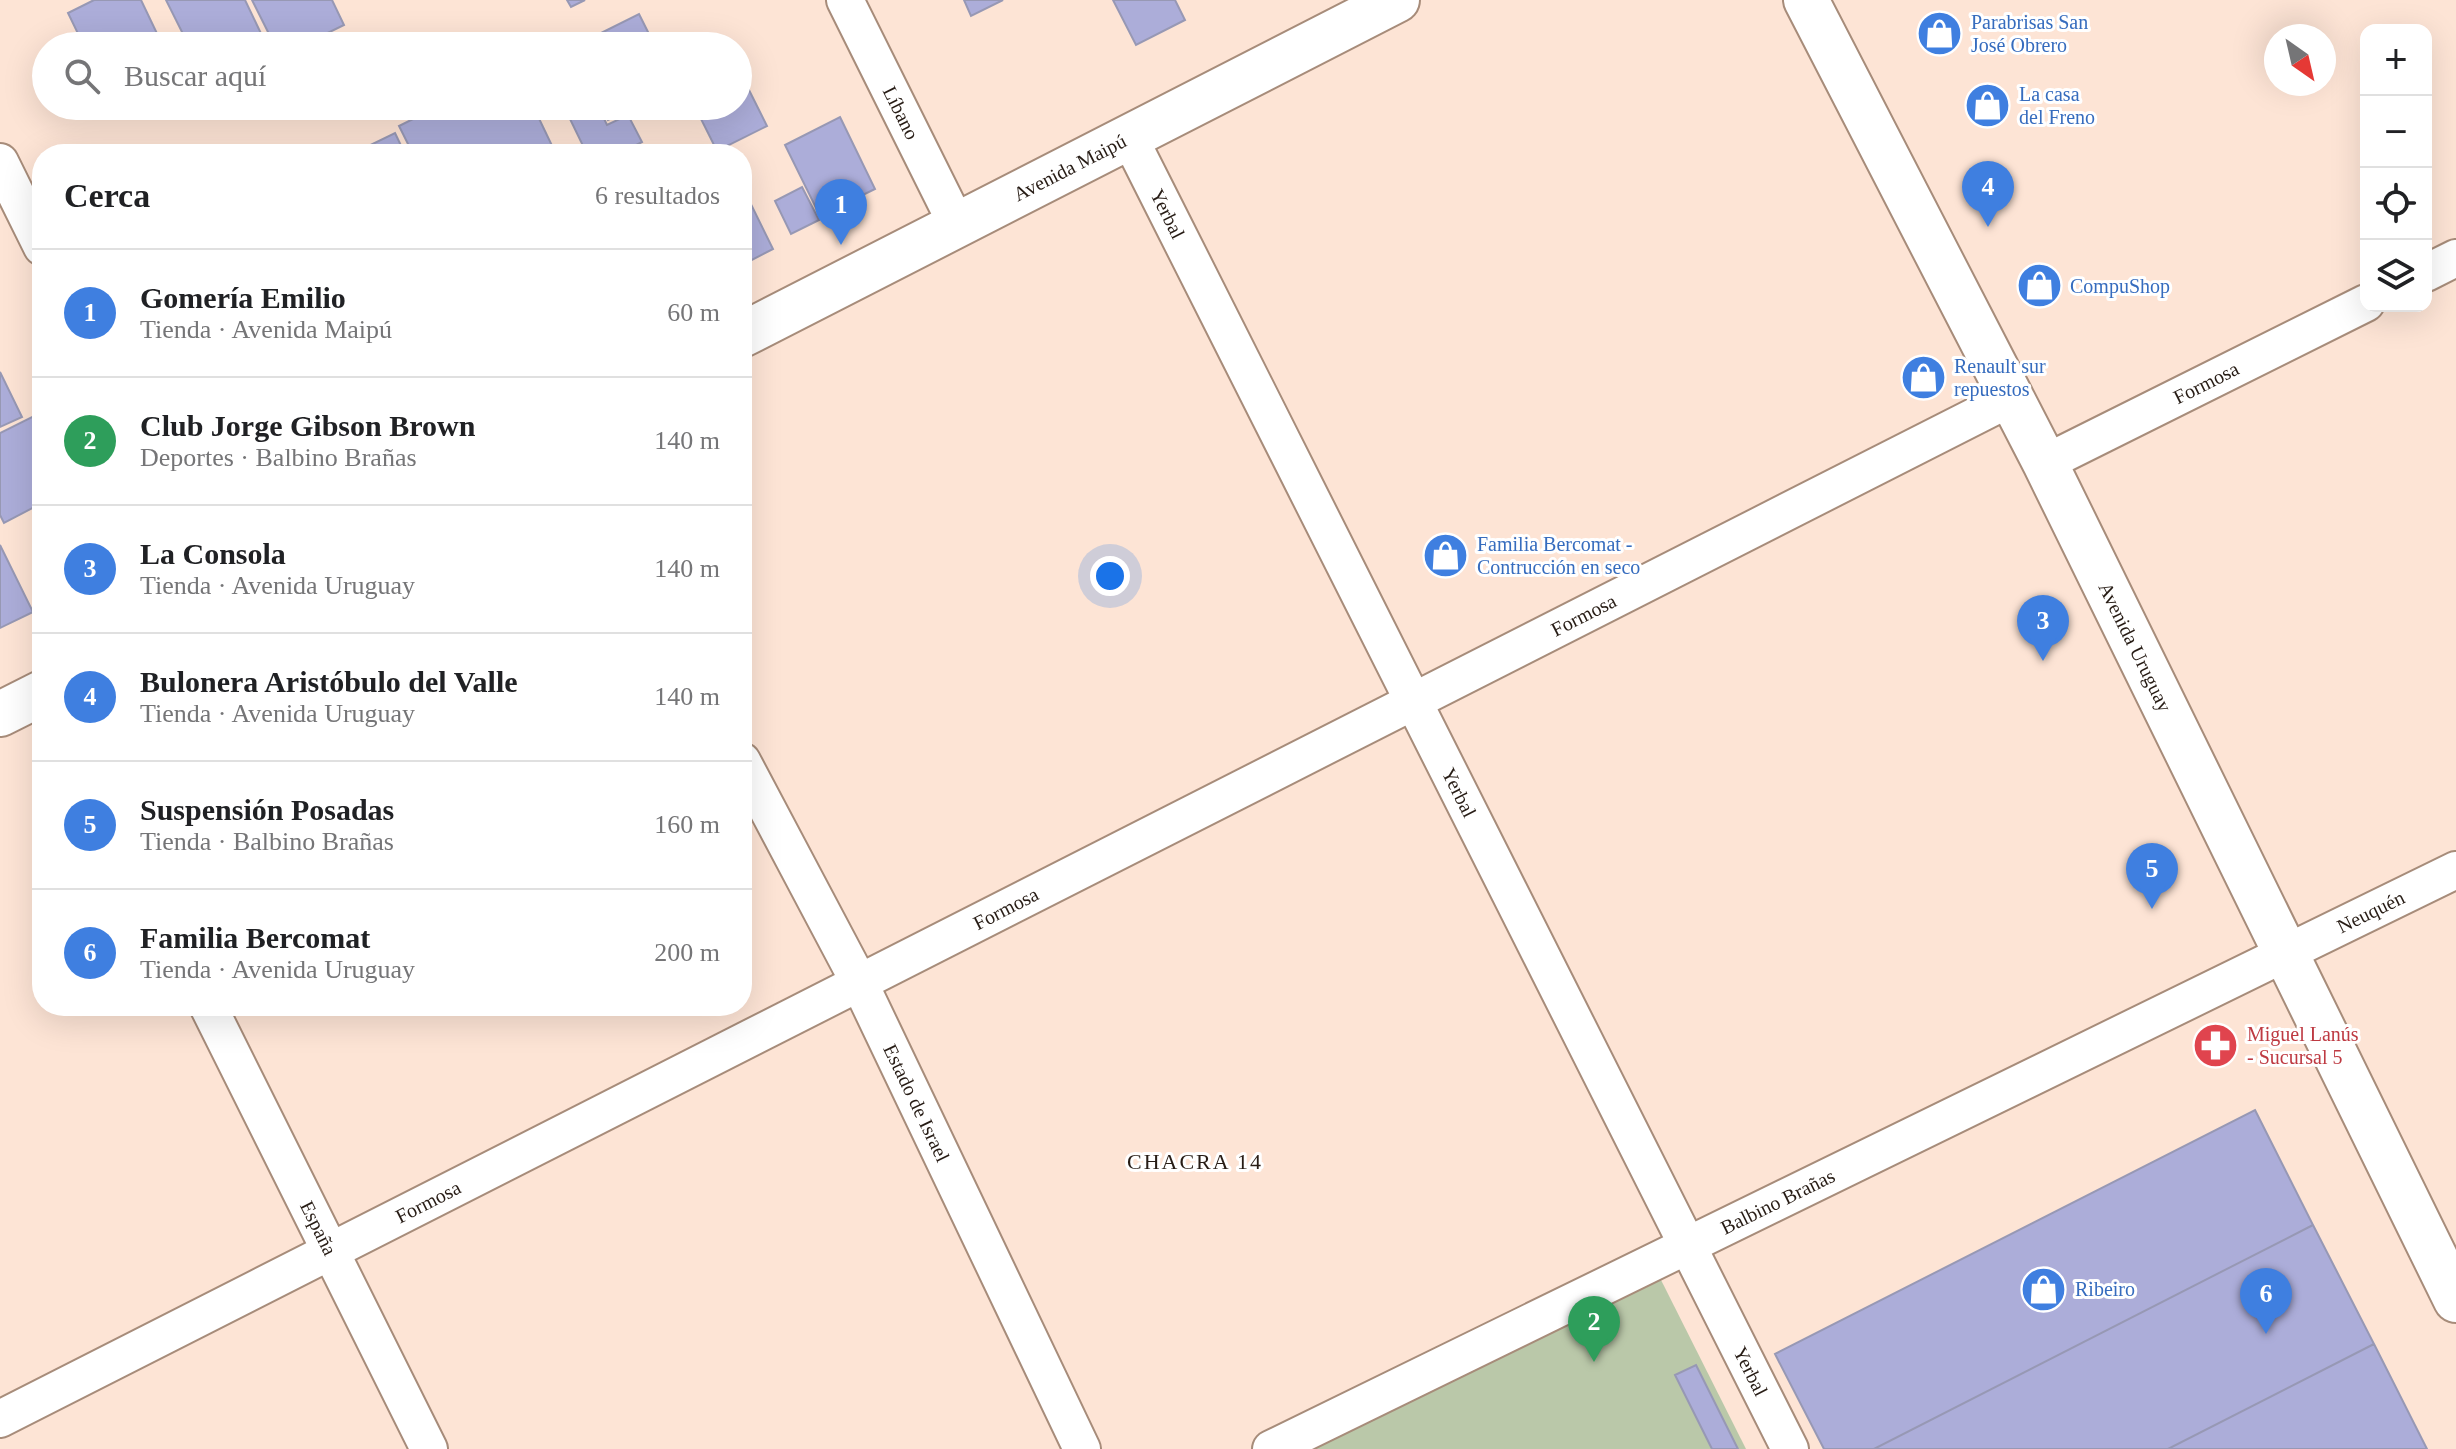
<!DOCTYPE html>
<html lang="es">
<meta charset="utf-8">
<style>
:root{--surface:#fff;--page:#f2f2f2;--text:#202124;--muted:#757577;--line:#e0e0e0;--accent:#b45309}
body{margin:0;font-family:Georgia,serif;background:var(--page);color:var(--text)}
.controls{position:absolute;right:24px;top:24px;display:grid;overflow:hidden;border-radius:16px;box-shadow:0 8px 32px #0002}
.controls button{width:72px;height:72px;display:grid;place-items:center;padding:0;border:0;border-bottom:2px solid var(--line);background:var(--surface);color:var(--text);font:40px sans-serif}
.compass{position:absolute;left:2264px;top:24px;width:72px;height:72px;border-radius:50%;background:var(--surface);box-shadow:0 8px 32px #0002;rotate:146deg}
.you{position:absolute;left:1110px;top:576px;width:28px;height:28px;margin:-20px;border:6px solid #fff;border-radius:50%;background:#1a73e8;box-shadow:0 0 0 12px #1a73e833}
.badge{display:grid;place-items:center;width:52px;height:52px;border-radius:50%;background:var(--accent);color:#fff;font-size:26px;font-weight:700}
.pin{position:absolute;translate:-50% -66px;filter:drop-shadow(0 2px 4px #0008)}
.pin::after{content:'';position:absolute;top:42px;width:28px;height:24px;background:inherit;clip-path:polygon(0 0,100% 0,50% 100%)}
.list{margin:0;padding:0;list-style:none}
h2{display:flex;justify-content:space-between;align-items:center;height:104px;margin:0;padding:0 32px;font-size:34px}
h2 small{font-size:26px;font-weight:400;color:var(--muted)}
.list li{display:grid;grid-template-columns:52px 1fr auto;gap:24px;align-items:center;box-sizing:border-box;height:128px;padding:0 32px;border-top:2px solid var(--line)}
.list b{display:block;font-size:30px;white-space:nowrap}
.list p{margin:0;font-size:26px;white-space:nowrap;color:var(--muted)}
.list em{font-size:26px;font-style:normal;color:var(--muted)}
.icon{flex:none;width:44px;height:44px;fill:none;stroke:currentColor;stroke-width:2;stroke-linecap:round;stroke-linejoin:round}
.map{position:relative;flex:none;width:2456px;height:1449px;overflow:hidden}
.search{position:absolute;background:var(--surface);box-shadow:0 8px 32px #0002;left:32px;top:32px;width:720px;height:88px;display:flex;align-items:center;gap:20px;box-sizing:border-box;padding:0 28px;border-radius:44px;color:var(--muted);font-size:30px}
.panel{position:absolute;background:var(--surface);box-shadow:0 8px 32px #0002;left:32px;top:144px;width:720px;height:872px;border-radius:32px}
.map>svg:first-child{display:block}
</style>
<div class="map">
<svg width="2456" height="1449" viewBox="0 0 2456 1449">
<rect width="100%" height="100%" fill="#fde4d5"/>
<path fill="#bac8a9" d="M1658 1274 1746 1449H1315Z"/>
<path fill="#acadd9" stroke="#9798b4" stroke-width="2" d="M94 0H141L162 44 157 46H84L68 13Z
M166 0H245L267 46H189Z
M252 0H332L344 25 301 46H275Z
M567 0H585L571 7Z
M964 0H1003L971 16Z
M1113 0H1175L1185 20 1136 45Z
M639 14 655 46H575Z
M749 90 767 126 717 151 699 115 717 106H738V95Z
M439 106H533L556 154H413L399 126Z
M590 106H598L607 125 628 115 642 142 619 154H587L569 117Z
M601 106H637L608 120Z
M840 117 875 189 820 216 785 145Z
M395 133 405 154H352Z
M214 146 218 154H198Z
M742 186 773 249 742 265Z
M802 187 819 220 791 234 775 201Z
M0 372 22 417 0 427Z
M42 412V503L4 523 0 515V433Z
M0 545 33 612 0 628Z
M2255 1110 2313 1225 1874 1449H1824L1775 1354Z
M2313 1225 2374 1344 2168 1449H1874Z
M2374 1344 2427 1449H2168Z
M1696 1365 1738 1449H1712L1675 1375Z"/>
<g fill="none" stroke-linecap="round" stroke-linejoin="round">
<defs>
<g id="minor">
<path id="s1" d="M845 0 957 225"/>
<path id="s2" d="M1129 137 1790 1449"/>
<path d="M0 162 42 247"/>
<path d="M2426 273 2456 258"/>
<path id="s3" d="M2045 463 2366 303"/>
<path id="s4" d="M742 761 859 982 1082 1449"/>
<path id="s5" d="M208 1006 429 1449"/>
<path id="s6" d="M0 1419 2011 398"/>
<path id="s7" d="M1271 1449 2456 870"/>
</g>
<g id="primary">
<path id="s8" d="M1806 0 2045 463 2456 1300"/>
<path id="s9" d="M742 335 1397 0"/>
<path d="M0 714 42 693"/>
</g>
</defs>
<use href="#minor" stroke="#a78c7a" stroke-width="40"/>
<use href="#primary" stroke="#a78c7a" stroke-width="48"/>
<use href="#minor" stroke="#fff" stroke-width="36"/>
<use href="#primary" stroke="#fff" stroke-width="44"/>
</g>
<defs>
<symbol id="shop-disc" viewBox="-11 -11 22 22"><circle r="9.5" fill="#3f7fe0" stroke="#fff"/><path d="M-5-2.5h2.3a2.7 3.5 0 0 1 5.4 0H5L5.5 6h-11ZM-1.5-2.5h3a1.5 2.3 0 0 0-3 0Z" fill="#fff"/></symbol>
<symbol id="pharmacy-disc" viewBox="-11 -11 22 22"><circle r="9.5" fill="#e0444e" stroke="#fff"/><path d="M-2-6h4v4h4v4h-4v4h-4v-4h-4v-4h4Z" fill="#fff"/></symbol>
</defs>
<g fill-rule="evenodd">
<use href="#shop-disc" x="1914" y="8" width="51" height="51"/>
<use href="#shop-disc" x="1962" y="80" width="51" height="51"/>
<use href="#shop-disc" x="2014" y="260" width="51" height="51"/>
<use href="#shop-disc" x="1898" y="352" width="51" height="51"/>
<use href="#shop-disc" x="1420" y="530" width="51" height="51"/>
<use href="#pharmacy-disc" x="2190" y="1020" width="51" height="51"/>
<use href="#shop-disc" x="2018" y="1264" width="51" height="51"/>
</g>
<g text-anchor="middle" dominant-baseline="central" stroke-width="6" stroke-linejoin="round" paint-order="stroke">
<g font-size="20" fill="#366cbe" stroke="#fff" text-anchor="start">
<text x="1971" y="22">Parabrisas San<tspan x="1971" dy="23">José Obrero</tspan></text>
<text x="2019" y="94">La casa<tspan x="2019" dy="23">del Freno</tspan></text>
<text x="2070" y="286">CompuShop</text>
<text x="1954" y="366">Renault sur<tspan x="1954" dy="23">repuestos</tspan></text>
<text x="1477" y="544">Familia Bercomat -<tspan x="1477" dy="23">Contrucción en seco</tspan></text>
<text x="2075" y="1289">Ribeiro</text>
</g>
<g font-size="20" fill="#271c15" stroke="#fff">
<text stroke="none"><textPath href="#s1" startOffset="126">Líbano</textPath></text>
<text stroke="none"><textPath href="#s9" startOffset="368">Avenida Maipú</textPath></text>
<text stroke="none"><textPath href="#s2" startOffset="86">Yerbal</textPath></text>
<text stroke="none"><textPath href="#s3" startOffset="180">Formosa</textPath></text>
<text stroke="none"><textPath href="#s6" startOffset="1776">Formosa</textPath></text>
<text stroke="none"><textPath href="#s8" startOffset="726">Avenida Uruguay</textPath></text>
<text stroke="none"><textPath href="#s2" startOffset="734">Yerbal</textPath></text>
<text stroke="none"><textPath href="#s6" startOffset="1128">Formosa</textPath></text>
<text stroke="none"><textPath href="#s7" startOffset="1224">Neuquén</textPath></text>
<text stroke="none"><textPath href="#s4" startOffset="384">Estado de Israel</textPath></text>
<text stroke="none"><textPath href="#s7" startOffset="564">Balbino Brañas</textPath></text>
<text stroke="none"><textPath href="#s6" startOffset="480">Formosa</textPath></text>
<text stroke="none"><textPath href="#s5" startOffset="248">España</textPath></text>
<text stroke="none"><textPath href="#s2" startOffset="1382">Yerbal</textPath></text>
</g>
<g font-size="20" fill="#be3a42" stroke="#fff" text-anchor="start">
<text x="2247" y="1034">Miguel Lanús<tspan x="2247" dy="23">- Sucursal 5</tspan></text>
</g>
<g font-size="22" letter-spacing="2" fill="#271c15" stroke="#fff">
<text x="1195" y="1161">CHACRA 14</text>
</g>
</g>
</svg>
<div class="controls">
<button>+</button>
<button>−</button>
<button><svg class="icon" aria-label="locate" viewBox="0 0 24 24"><circle cx="12" cy="12" r="6"/><path d="M12 2v4M12 18v4M2 12h4M18 12h4"/></svg></button>
<button><svg class="icon" aria-label="layers" viewBox="0 0 24 24"><path d="M12 4l9 5-9 5-9-5zM3 14l9 5 9-5"/></svg></button>
</div>
<svg class="compass" viewBox="-18 -18 36 36"><path d="M0-13l5 13h-10z" fill="#e53935"/><path d="M0 13l5-13h-10z" fill="#757577"/></svg>
<div class="you"></div>
<div class="pin badge" style="left:841px;top:245px;background:#3f7fe0">1</div>
<div class="pin badge" style="left:1594px;top:1362px;background:#2e9e5b">2</div>
<div class="pin badge" style="left:2043px;top:661px;background:#3f7fe0">3</div>
<div class="pin badge" style="left:1988px;top:227px;background:#3f7fe0">4</div>
<div class="pin badge" style="left:2152px;top:909px;background:#3f7fe0">5</div>
<div class="pin badge" style="left:2266px;top:1334px;background:#3f7fe0">6</div>
<div class="search"><svg class="icon" aria-label="search" viewBox="0 0 24 24"><circle cx="10" cy="10" r="6"/><path d="M15 15l6 6"/></svg>Buscar aquí</div>
<section class="panel">
<h2>Cerca<small>6 resultados</small></h2>
<ul class="list">
<li><span class="badge" style="background:#3f7fe0">1</span><div><b>Gomería Emilio</b><p>Tienda · Avenida Maipú</p></div><em>60 m</em></li>
<li><span class="badge" style="background:#2e9e5b">2</span><div><b>Club Jorge Gibson Brown</b><p>Deportes · Balbino Brañas</p></div><em>140 m</em></li>
<li><span class="badge" style="background:#3f7fe0">3</span><div><b>La Consola</b><p>Tienda · Avenida Uruguay</p></div><em>140 m</em></li>
<li><span class="badge" style="background:#3f7fe0">4</span><div><b>Bulonera Aristóbulo del Valle</b><p>Tienda · Avenida Uruguay</p></div><em>140 m</em></li>
<li><span class="badge" style="background:#3f7fe0">5</span><div><b>Suspensión Posadas</b><p>Tienda · Balbino Brañas</p></div><em>160 m</em></li>
<li><span class="badge" style="background:#3f7fe0">6</span><div><b>Familia Bercomat</b><p>Tienda · Avenida Uruguay</p></div><em>200 m</em></li>
</ul>
</section>
</div>
